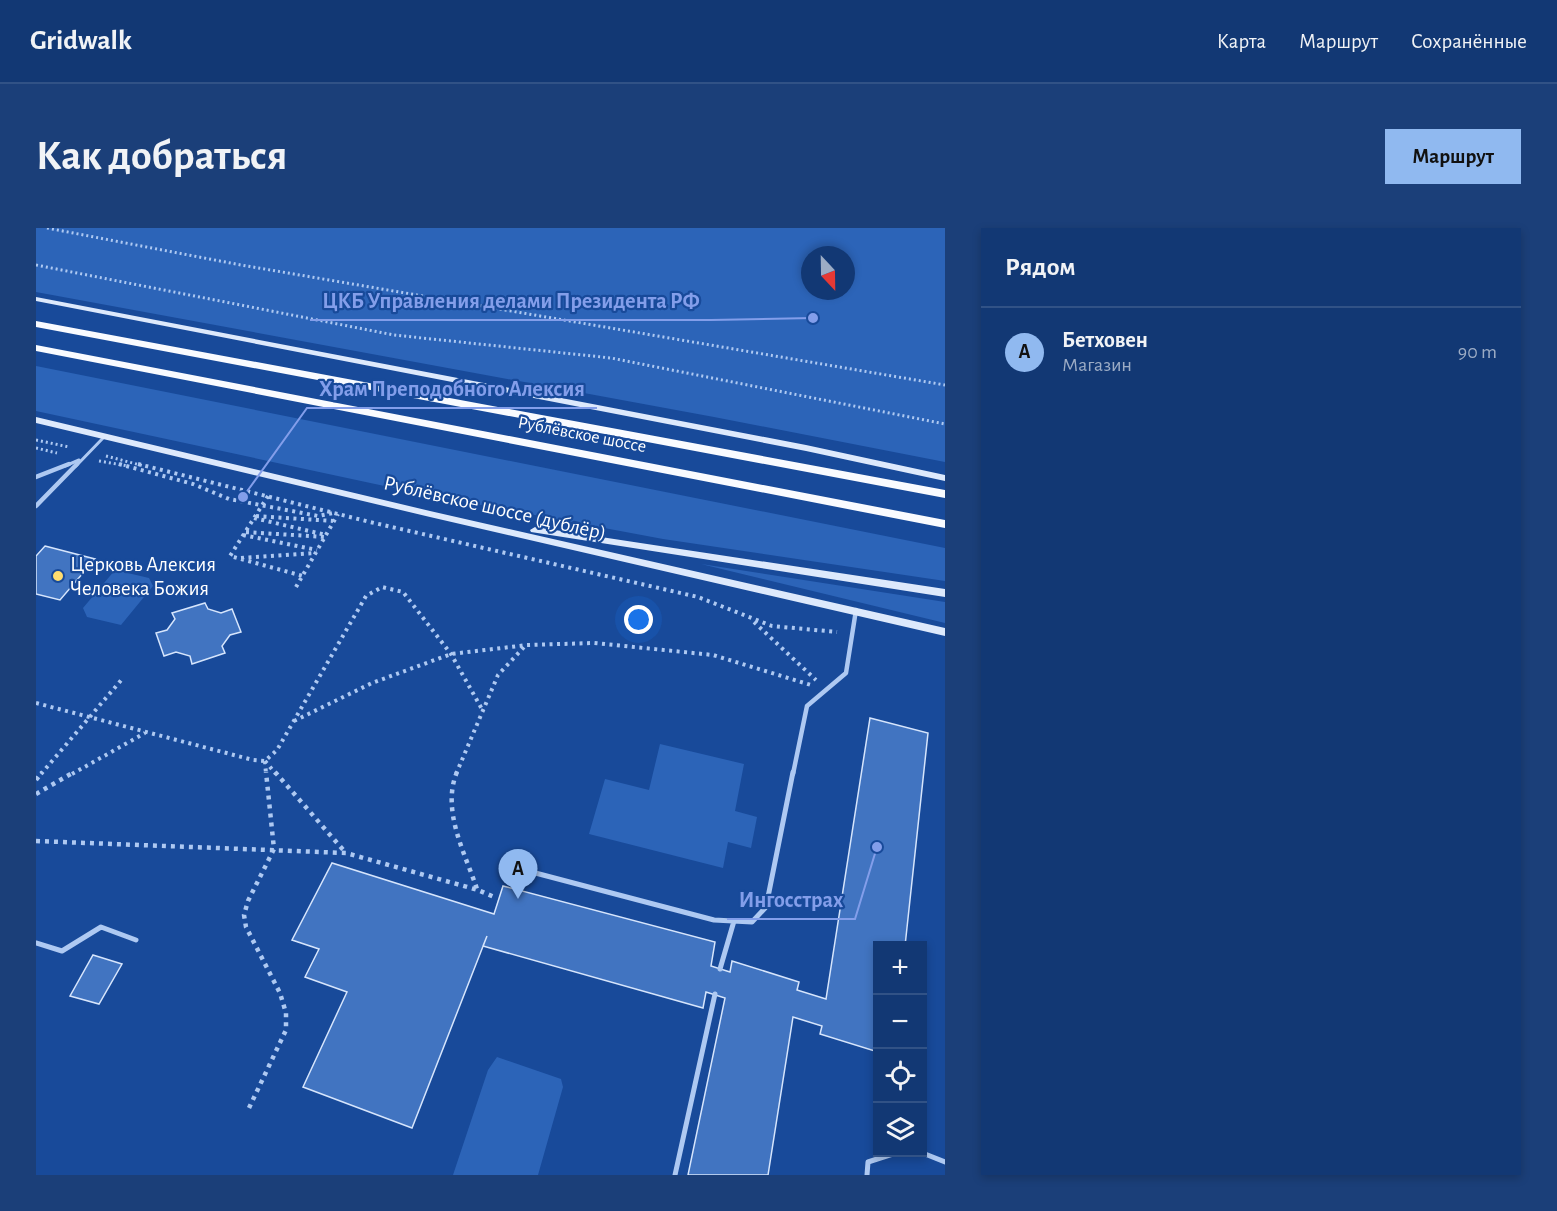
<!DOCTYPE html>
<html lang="ru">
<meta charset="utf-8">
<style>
:root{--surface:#123874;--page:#1b3f79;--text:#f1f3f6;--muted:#9cacc5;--line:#315286;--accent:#90b9f0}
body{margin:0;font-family:"Alegreya Sans",sans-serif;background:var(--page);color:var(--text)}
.controls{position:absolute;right:18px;bottom:18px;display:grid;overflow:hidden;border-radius:0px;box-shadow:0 3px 9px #0003}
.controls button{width:54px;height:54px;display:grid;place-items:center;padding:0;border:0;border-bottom:2px solid var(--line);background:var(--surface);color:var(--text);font:30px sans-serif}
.compass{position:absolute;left:765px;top:18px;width:54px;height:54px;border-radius:50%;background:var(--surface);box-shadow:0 3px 9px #0003;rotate:158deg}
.you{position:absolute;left:603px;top:392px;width:21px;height:21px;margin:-15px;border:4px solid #fff;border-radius:50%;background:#1a73e8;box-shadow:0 0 0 9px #1a73e833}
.badge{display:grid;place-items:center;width:39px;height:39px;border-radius:50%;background:var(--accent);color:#111;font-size:20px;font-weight:700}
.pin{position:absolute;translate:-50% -50px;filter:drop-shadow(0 2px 3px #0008)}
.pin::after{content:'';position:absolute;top:32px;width:21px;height:18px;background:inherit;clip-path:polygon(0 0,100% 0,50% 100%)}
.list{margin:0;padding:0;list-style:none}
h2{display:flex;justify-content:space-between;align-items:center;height:78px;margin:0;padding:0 24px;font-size:26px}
h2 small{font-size:20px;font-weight:400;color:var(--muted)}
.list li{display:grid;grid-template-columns:39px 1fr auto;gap:18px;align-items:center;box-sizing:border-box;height:90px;padding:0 24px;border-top:2px solid var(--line)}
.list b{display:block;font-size:22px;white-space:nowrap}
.list p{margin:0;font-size:20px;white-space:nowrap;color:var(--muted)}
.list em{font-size:20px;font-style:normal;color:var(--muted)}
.icon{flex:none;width:33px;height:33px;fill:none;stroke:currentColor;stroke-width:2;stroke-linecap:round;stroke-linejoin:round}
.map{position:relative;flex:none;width:909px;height:947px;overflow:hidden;border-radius:0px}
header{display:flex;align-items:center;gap:36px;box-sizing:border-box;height:84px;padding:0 30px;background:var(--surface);border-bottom:2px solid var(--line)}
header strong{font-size:28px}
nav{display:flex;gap:33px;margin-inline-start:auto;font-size:21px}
.intro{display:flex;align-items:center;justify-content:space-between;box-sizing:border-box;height:144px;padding:0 36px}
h1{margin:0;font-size:42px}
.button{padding:15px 27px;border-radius:0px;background:var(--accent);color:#111;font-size:21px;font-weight:700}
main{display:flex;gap:36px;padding:0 36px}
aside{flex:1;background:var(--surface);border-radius:0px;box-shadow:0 3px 9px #0003}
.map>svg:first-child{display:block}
</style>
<header>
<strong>Gridwalk</strong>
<nav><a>Карта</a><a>Маршрут</a><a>Сохранённые</a></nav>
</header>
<div class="intro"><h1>Как добраться</h1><a class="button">Маршрут</a></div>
<main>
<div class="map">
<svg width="909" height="947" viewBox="0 0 909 947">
<rect width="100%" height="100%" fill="#184a9a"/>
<path fill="#2c64b8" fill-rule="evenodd" d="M0 0H909V234L678 189 0 64ZM774 27H810V63H774Z
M0 138 909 320V353L627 311 381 265 0 183Z
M665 336 909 374V395Z
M79 342 113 350 117 358 85 397 51 389 47 380Z
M624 516 708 536 699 583 721 589 715 620 692 614 687 640 553 606 569 551 613 562Z
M461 829 525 851 527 859 502 947H417L452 842Z"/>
<path fill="#4174c1" stroke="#d6e5fc" stroke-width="1.5" d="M9 318 59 331 24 372 0 366V328Z
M169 375 172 381 185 385 196 381 205 404 194 407 186 418 189 425 156 436 154 428 140 424 128 428 120 405 131 402 139 391 136 385Z
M834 490 892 505 869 718H842V824L784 806 786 798 757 789 732 947H652L689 770 670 764 667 780 447 718 451 708 376 900 267 859 311 764 269 749 283 721 256 712 296 635 458 686 467 658 679 714 675 738 694 744 696 733 763 754 761 762 790 771Z
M57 727 86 736 63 776 34 768Z"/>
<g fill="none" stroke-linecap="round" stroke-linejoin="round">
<path stroke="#aec9f2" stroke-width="3" stroke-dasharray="2 3" stroke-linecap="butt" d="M11 0 205 37 909 157
M0 37 358 107 575 130 909 196
M0 212 33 219
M0 220 21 225
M70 228 108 238
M63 233 92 238"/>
<path stroke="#aec9f2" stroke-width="4" stroke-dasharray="3 4.5" stroke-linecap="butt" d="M83 236 157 256 193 271 282 288 297 285
M102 236 334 294 662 369 736 398 801 404
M232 268 194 328 267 348
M220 288 297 293
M218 290 290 307
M210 304 288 309
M207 307 281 322
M205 330 279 325
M260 359 302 286
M718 394 780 452
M0 475 217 532 229 533 241 522 330 368 346 359 367 364 415 426 447 483
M258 493 336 455 415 426 491 417 558 415 677 427 775 457
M229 533 240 546
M229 533 230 546
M5 546 87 450
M36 546 109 505
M420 546 462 447 490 417"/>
<path stroke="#aec9f2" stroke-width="4.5" stroke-dasharray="4 5" stroke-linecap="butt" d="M239 544 310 625
M421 544C405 582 429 625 441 661
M0 552 6 544
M0 566 38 544
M0 613 310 625 442 662 458 669
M213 880 250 802V785L244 765 210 699 208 687 212 673 238 621 230 544"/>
<path stroke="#aec9f2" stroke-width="3" d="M29 238 43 232
M40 238 69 208"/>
<path stroke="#aec9f2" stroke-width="4.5" d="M0 249 33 236
M0 278 41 236
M757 546 771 478 810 445 820 382"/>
<path stroke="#aec9f2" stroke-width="5" d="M488 642 678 692 716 694 730 679 757 544
M0 715 26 723 65 699 100 712
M684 741 698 693
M884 924 909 934
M639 947 679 766
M831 947 832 934 863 924"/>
<path fill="#dde9fc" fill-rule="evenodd" d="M0 69 770 217 909 247V253L770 223 0 73Z
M0 189 394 283 909 400V408L394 289 0 195Z
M499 299 909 361V369L495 304 494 302Z"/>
<path fill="#f9fbff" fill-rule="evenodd" d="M0 93 909 262V270L0 99Z
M0 117 909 292V300L0 123Z"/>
</g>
<circle fill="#ffdd6f" stroke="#184a9a" stroke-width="2" cx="22" cy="348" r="6"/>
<g text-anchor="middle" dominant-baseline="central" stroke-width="4.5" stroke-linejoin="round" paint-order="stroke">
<g font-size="18" fill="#fff" stroke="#184a9a">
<text transform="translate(546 207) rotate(11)">Рублёвское шоссе</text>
</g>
<g font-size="21" fill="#fff" stroke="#184a9a">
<text transform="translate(459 280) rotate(13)">Рублёвское шоссе (дублёр)</text>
</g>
<g font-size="21" fill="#fff" stroke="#184a9a" text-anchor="start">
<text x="34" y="336">Церковь Алексия<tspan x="34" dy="24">Человека Божия</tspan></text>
</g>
</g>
<path fill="none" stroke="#839eea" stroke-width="2" d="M777 90L675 92H274M207 269L271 180H561M841 619L819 691H691"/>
<g fill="#839eea" stroke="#184a9a" stroke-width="2">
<circle cx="777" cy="90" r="6"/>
<circle cx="207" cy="269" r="6"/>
<circle cx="841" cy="619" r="6"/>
</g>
<g font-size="22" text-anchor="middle" font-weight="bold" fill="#839eea" stroke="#184a9a" stroke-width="4.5" stroke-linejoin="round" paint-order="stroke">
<text x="475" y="80">ЦКБ Управления делами Президента РФ</text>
<text x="416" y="168">Храм Преподобного Алексия</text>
<text x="755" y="679">Ингосстрах</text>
</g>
</svg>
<div class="controls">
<button>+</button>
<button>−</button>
<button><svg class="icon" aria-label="locate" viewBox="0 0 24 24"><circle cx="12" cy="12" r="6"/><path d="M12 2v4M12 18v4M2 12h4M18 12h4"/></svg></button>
<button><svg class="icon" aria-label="layers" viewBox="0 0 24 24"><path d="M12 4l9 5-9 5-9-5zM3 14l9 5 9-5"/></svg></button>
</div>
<svg class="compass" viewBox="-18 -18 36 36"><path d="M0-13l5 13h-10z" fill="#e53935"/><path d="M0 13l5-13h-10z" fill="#9cacc5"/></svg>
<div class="you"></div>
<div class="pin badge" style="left:482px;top:671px">A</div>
</div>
<aside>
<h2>Рядом<small></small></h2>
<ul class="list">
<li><span class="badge">A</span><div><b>Бетховен</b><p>Магазин</p></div><em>90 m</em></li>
</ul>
</aside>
</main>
